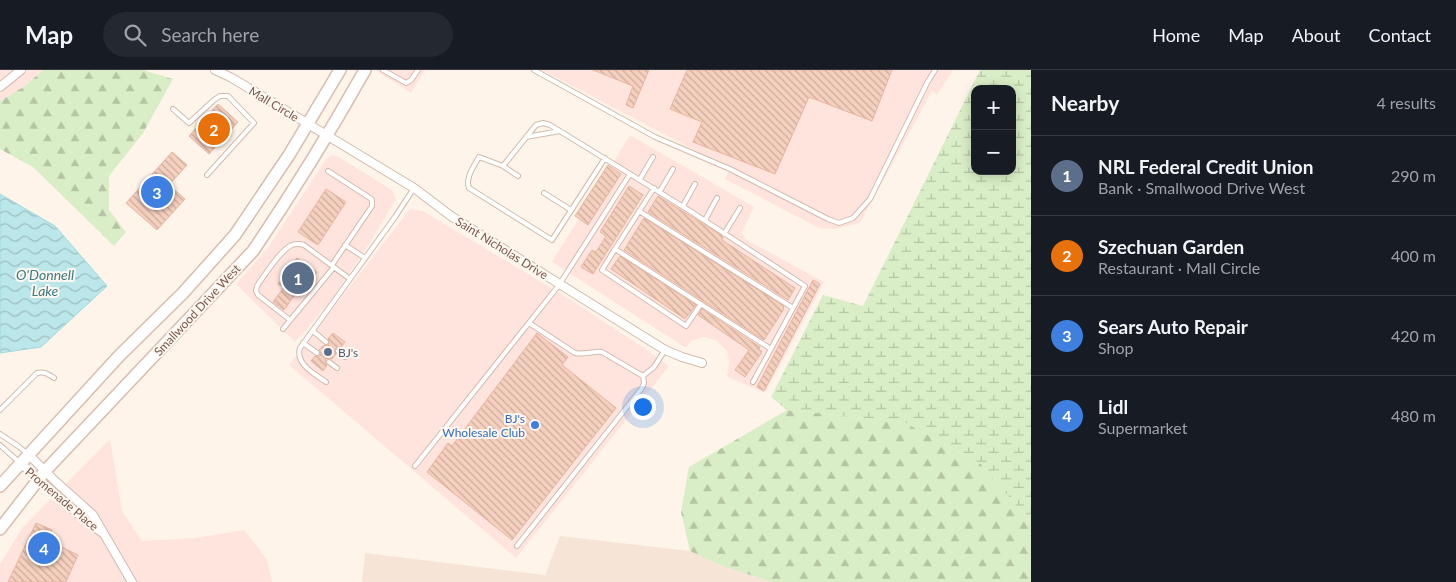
<!DOCTYPE html>
<meta charset="utf-8">
<style>
:root{--surface:#171b24;--page:#242831;--text:#f1f3f6;--muted:#9ea1a6;--line:#363941;--accent:#ea580c}
body{margin:0;font-family:Lato,sans-serif;background:var(--page);color:var(--text)}
.controls{position:absolute;right:15px;top:15px;display:grid;overflow:hidden;border-radius:10px;box-shadow:0 2px 12px #0003}
.controls button{width:45px;height:45px;display:grid;place-items:center;padding:0;border:0;border-bottom:1px solid var(--line);background:var(--surface);color:var(--text);font:25px sans-serif}
.you{position:absolute;left:642px;top:336px;width:18px;height:18px;margin:-12px;border:4px solid #fff;border-radius:50%;background:#1a73e8;box-shadow:0 0 0 8px #1a73e833}
.badge{display:grid;place-items:center;width:32px;height:32px;border-radius:50%;background:var(--accent);color:#fff;font-size:16px;font-weight:700}
.pin{position:absolute;translate:-50% -50%;border:2px solid #fff;box-shadow:0 1px 5px #0006}
.list{margin:0;padding:0;list-style:none}
h2{display:flex;justify-content:space-between;align-items:center;height:65px;margin:0;padding:0 20px;font-size:21px}
h2 small{font-size:16px;font-weight:400;color:var(--muted)}
.list li{display:grid;grid-template-columns:32px 1fr auto;gap:15px;align-items:center;box-sizing:border-box;height:80px;padding:0 20px;border-top:1px solid var(--line)}
.list b{display:block;font-size:19px;white-space:nowrap}
.list p{margin:0;font-size:16px;white-space:nowrap;color:var(--muted)}
.list em{font-size:16px;font-style:normal;color:var(--muted)}
.icon{flex:none;width:28px;height:28px;fill:none;stroke:currentColor;stroke-width:2;stroke-linecap:round;stroke-linejoin:round}
.map{position:relative;flex:none;width:1031px;height:512px;overflow:hidden}
header{display:flex;align-items:center;gap:30px;box-sizing:border-box;height:70px;padding:0 25px;background:var(--surface);border-bottom:1px solid var(--line)}
header strong{font-size:24px}
nav{display:flex;gap:28px;margin-inline-start:auto;font-size:18px}
.search{width:350px;height:45px;background:var(--page);display:flex;align-items:center;gap:12px;box-sizing:border-box;padding:0 18px;border-radius:28px;color:var(--muted);font-size:19px}
main{display:flex}
aside{flex:1;background:var(--surface)}
.map>svg:first-child{display:block}
</style>
<header>
<strong>Map</strong>
<div class="search"><svg class="icon" aria-label="search" viewBox="0 0 24 24"><circle cx="10" cy="10" r="6"/><path d="M15 15l6 6"/></svg>Search here</div>
<nav><a>Home</a><a>Map</a><a>About</a><a>Contact</a></nav>
</header>
<main>
<div class="map">
<svg width="1031" height="512" viewBox="0 0 1031 512">
<defs>
<pattern id="forest-firs" width="22" height="20" patternUnits="userSpaceOnUse" patternTransform="scale(1.25)"><rect width="22" height="20" fill="#d9eec6"/><path d="M5 1l3.5 6h-7zM16 11l3.5 6h-7z" fill="#b5c4a3"/></pattern>
<pattern id="wetland-marsh" width="20" height="14" patternUnits="userSpaceOnUse" patternTransform="scale(1.25)"><rect width="20" height="14" fill="#d9eec6"/><path d="M1 5h8M5 5V1M11 12h8M15 12V8" fill="none" stroke="#b5c4a3"/></pattern>
<pattern id="water-waves" width="16" height="10" patternUnits="userSpaceOnUse" patternTransform="scale(1.25)"><rect width="16" height="10" fill="#bbe7ea"/><path d="M0 5q4-4 8 0t8 0" fill="none" stroke="#9dbec0"/></pattern>
<pattern id="building-back-hatch" width="6" height="6" patternUnits="userSpaceOnUse" patternTransform="scale(1.25)"><rect width="6" height="6" fill="#f5d0bf"/><path d="M-1 5l2 2M0 0l6 6M5-1l2 2" fill="none" stroke="#cbac9d"/></pattern>
</defs>
<rect width="100%" height="100%" fill="#fef4e9"/>
<path fill="#f6e5d7" d="M560 466 690 481 725 497 772 512H362L365 483 545 505Z"/>
<path fill="#ffe4dd" d="M0 0H43L25 16 0 31Z
M375 0H425L411 23Z
M542 0H953L937 25 932 21 860 153 834 159 819 158 725 109 730 99Z
M630 65 754 137 742 162 745 169 824 212 765 323 727 307 729 291 727 281 716 270 704 267 692 270 686 278 552 192Z
M333 85 339 87 392 120 396 129 371 171 329 233 295 272 236 214 268 178 327 88Z
M410 139 423 141 568 228 647 280 669 296 516 488 289 295Z
M110 369 122 441 142 471 195 468 244 460 267 489 272 512H0V494L22 458Z"/>
<path fill="url(#forest-firs)" d="M43 0H143L173 9 143 63 109 106V140L126 162 114 176 33 97 0 79V31L25 16Z
M787 340 904 352 981 394 1031 453V512H772L725 497 690 481 681 442 689 397Z"/>
<path fill="url(#wetland-marsh)" fill-rule="evenodd" d="M980 0H1031V453L981 394 904 352 787 340 771 327 823 225 863 236ZM975 19H1012V101H975Z"/>
<path fill="url(#water-waves)" stroke="#a1d8dc" d="M0 124 55 156 107 216 41 277 0 283Z"/>
<path fill="url(#building-back-hatch)" stroke="#e9b49e" d="M593 0H649L633 38 626 35 633 16Z
M687 0H892L872 51 809 27 775 104 693 72 702 52 670 39Z
M218 34 238 52 209 84 189 66Z
M172 82 187 95 169 115 185 129 157 160 126 133Z
M608 95 621 104 588 155 575 146Z
M629 116 643 125 593 204 581 197 592 180 596 182 606 166 600 162Z
M326 119 346 132 318 175 298 162Z
M658 126 721 165 723 168 722 170 795 218 788 230 648 142Z
M644 148 784 236 783 238 784 239 764 270 624 180Z
M620 186 696 235 685 249 611 199Z
M297 188 317 202 300 226 296 223 284 240 273 232 284 217 278 214Z
M813 210 820 214 764 321 757 317Z
M702 239 760 277 759 279 762 282 745 307 735 300 749 280 698 245Z
M333 263 345 272 340 278 337 277 335 279 336 284 332 289 329 288 326 289 325 292 327 295 323 301 311 291 315 286H320L321 283 319 280 324 275 327 276 329 274 328 269Z
M537 263 568 287 562 295 616 338 512 470 427 402 448 373 452 376Z
M36 453 52 460 47 470 78 485 66 512H8Z"/>
<g fill="none" stroke-linecap="round" stroke-linejoin="round">
<defs>
<path id="lane" d="M383 0 406 13 411 10 418 0
M534 0 655 67 730 99 828 149 839 153 853 148 870 129 927 13 935 0
M173 39 189 53 214 30 220 26H228L254 53 207 105
M526 67 560 61
M605 88 552 170 469 118C465 108 474 96 479 87L503 96 536 55 543 53 550 55 630 104
M503 96 518 106
M328 101 370 128 372 130V136L332 195
M640 109 653 87
M660 121 673 99
M544 123 571 140
M683 136 695 114
M639 141 793 238
M705 150 717 128
M724 164 740 138
M345 175 365 188
M615 179 654 118
M701 234 686 256 602 200 615 179 771 279
M290 250 258 225 256 221 257 216C264 206 281 179 292 175 297 173 300 174 304 175L350 209
M529 253 575 283C584 285 593 281 602 282L643 306
M283 259 334 197
M313 261 326 272
M303 273 317 283
M338 281 345 287
M329 292 337 298
M643 306 654 297 665 280
M326 312C315 304 295 294 300 278L395 147 414 118
M0 340 37 303C44 301 48 304 54 308
M0 364 18 376 28 384
M0 375 19 392
M415 396 559 215 630 104 690 141 805 216 753 312
M517 476 642 318 644 313 643 306"/>
<path id="street" d="M215 0 232 8 414 118 451 146 665 280 682 287 702 293
M0 17 21 0
M28 384 55 411 93 445 132 512
M20 393C48 416 73 443 103 463"/>
<path id="secondary" d="M0 416 119 286 183 223 235 165 289 85 340 0
M0 459 45 401 253 181C293 122 330 62 365 0"/>
</defs>
<use href="#lane" stroke="#d2baad" stroke-width="6"/>
<use href="#street" stroke="#d2baad" stroke-width="10"/>
<use href="#secondary" stroke="#d8bcad" stroke-width="14"/>
<use href="#lane" stroke="#fff" stroke-width="4"/>
<use href="#street" stroke="#fff" stroke-width="8"/>
<use href="#secondary" stroke="#fff" stroke-width="11"/>
</g>
<circle fill="#5c6f8a" stroke="#fff8f1" stroke-width="2" cx="328" cy="282" r="5"/>
<circle fill="#3f7fe0" stroke="#fff8f1" stroke-width="2" cx="535" cy="355" r="5"/>
<g text-anchor="middle" dominant-baseline="central" stroke-width="4" stroke-linejoin="round" paint-order="stroke">
<g font-size="12" fill="#7b574a" stroke="#fff8f1">
<text transform="translate(274 34) rotate(31)">Mall Circle</text>
<text transform="translate(502 178) rotate(32)">Saint Nicholas Drive</text>
<text transform="translate(197 240) rotate(-47)">Smallwood Drive West</text>
<text transform="translate(62 429) rotate(40)">Promenade Place</text>
</g>
<g font-size="12" fill="#4e5e75" stroke="#fff8f1" text-anchor="start">
<text x="338" y="282">BJ's</text>
</g>
<g font-size="12" fill="#366cbe" stroke="#fff8f1" text-anchor="end">
<text x="525" y="348">BJ's<tspan x="525" dy="14">Wholesale Club</tspan></text>
</g>
<g font-size="14" font-style="italic" fill="#3c7c81" stroke="#fff8f1">
<text x="45" y="204">O'Donnell<tspan x="45" dy="16">Lake</tspan></text>
</g>
</g>
</svg>
<div class="controls">
<button>+</button>
<button>−</button>
</div>
<div class="you"></div>
<div class="pin badge" style="left:298px;top:208px;background:#5c6f8a">1</div>
<div class="pin badge" style="left:214px;top:59px;background:#e8710a">2</div>
<div class="pin badge" style="left:157px;top:122px;background:#3f7fe0">3</div>
<div class="pin badge" style="left:44px;top:478px;background:#3f7fe0">4</div>
</div>
<aside>
<h2>Nearby<small>4 results</small></h2>
<ul class="list">
<li><span class="badge" style="background:#5c6f8a">1</span><div><b>NRL Federal Credit Union</b><p>Bank · Smallwood Drive West</p></div><em>290 m</em></li>
<li><span class="badge" style="background:#e8710a">2</span><div><b>Szechuan Garden</b><p>Restaurant · Mall Circle</p></div><em>400 m</em></li>
<li><span class="badge" style="background:#3f7fe0">3</span><div><b>Sears Auto Repair</b><p>Shop</p></div><em>420 m</em></li>
<li><span class="badge" style="background:#3f7fe0">4</span><div><b>Lidl</b><p>Supermarket</p></div><em>480 m</em></li>
</ul>
</aside>
</main>
